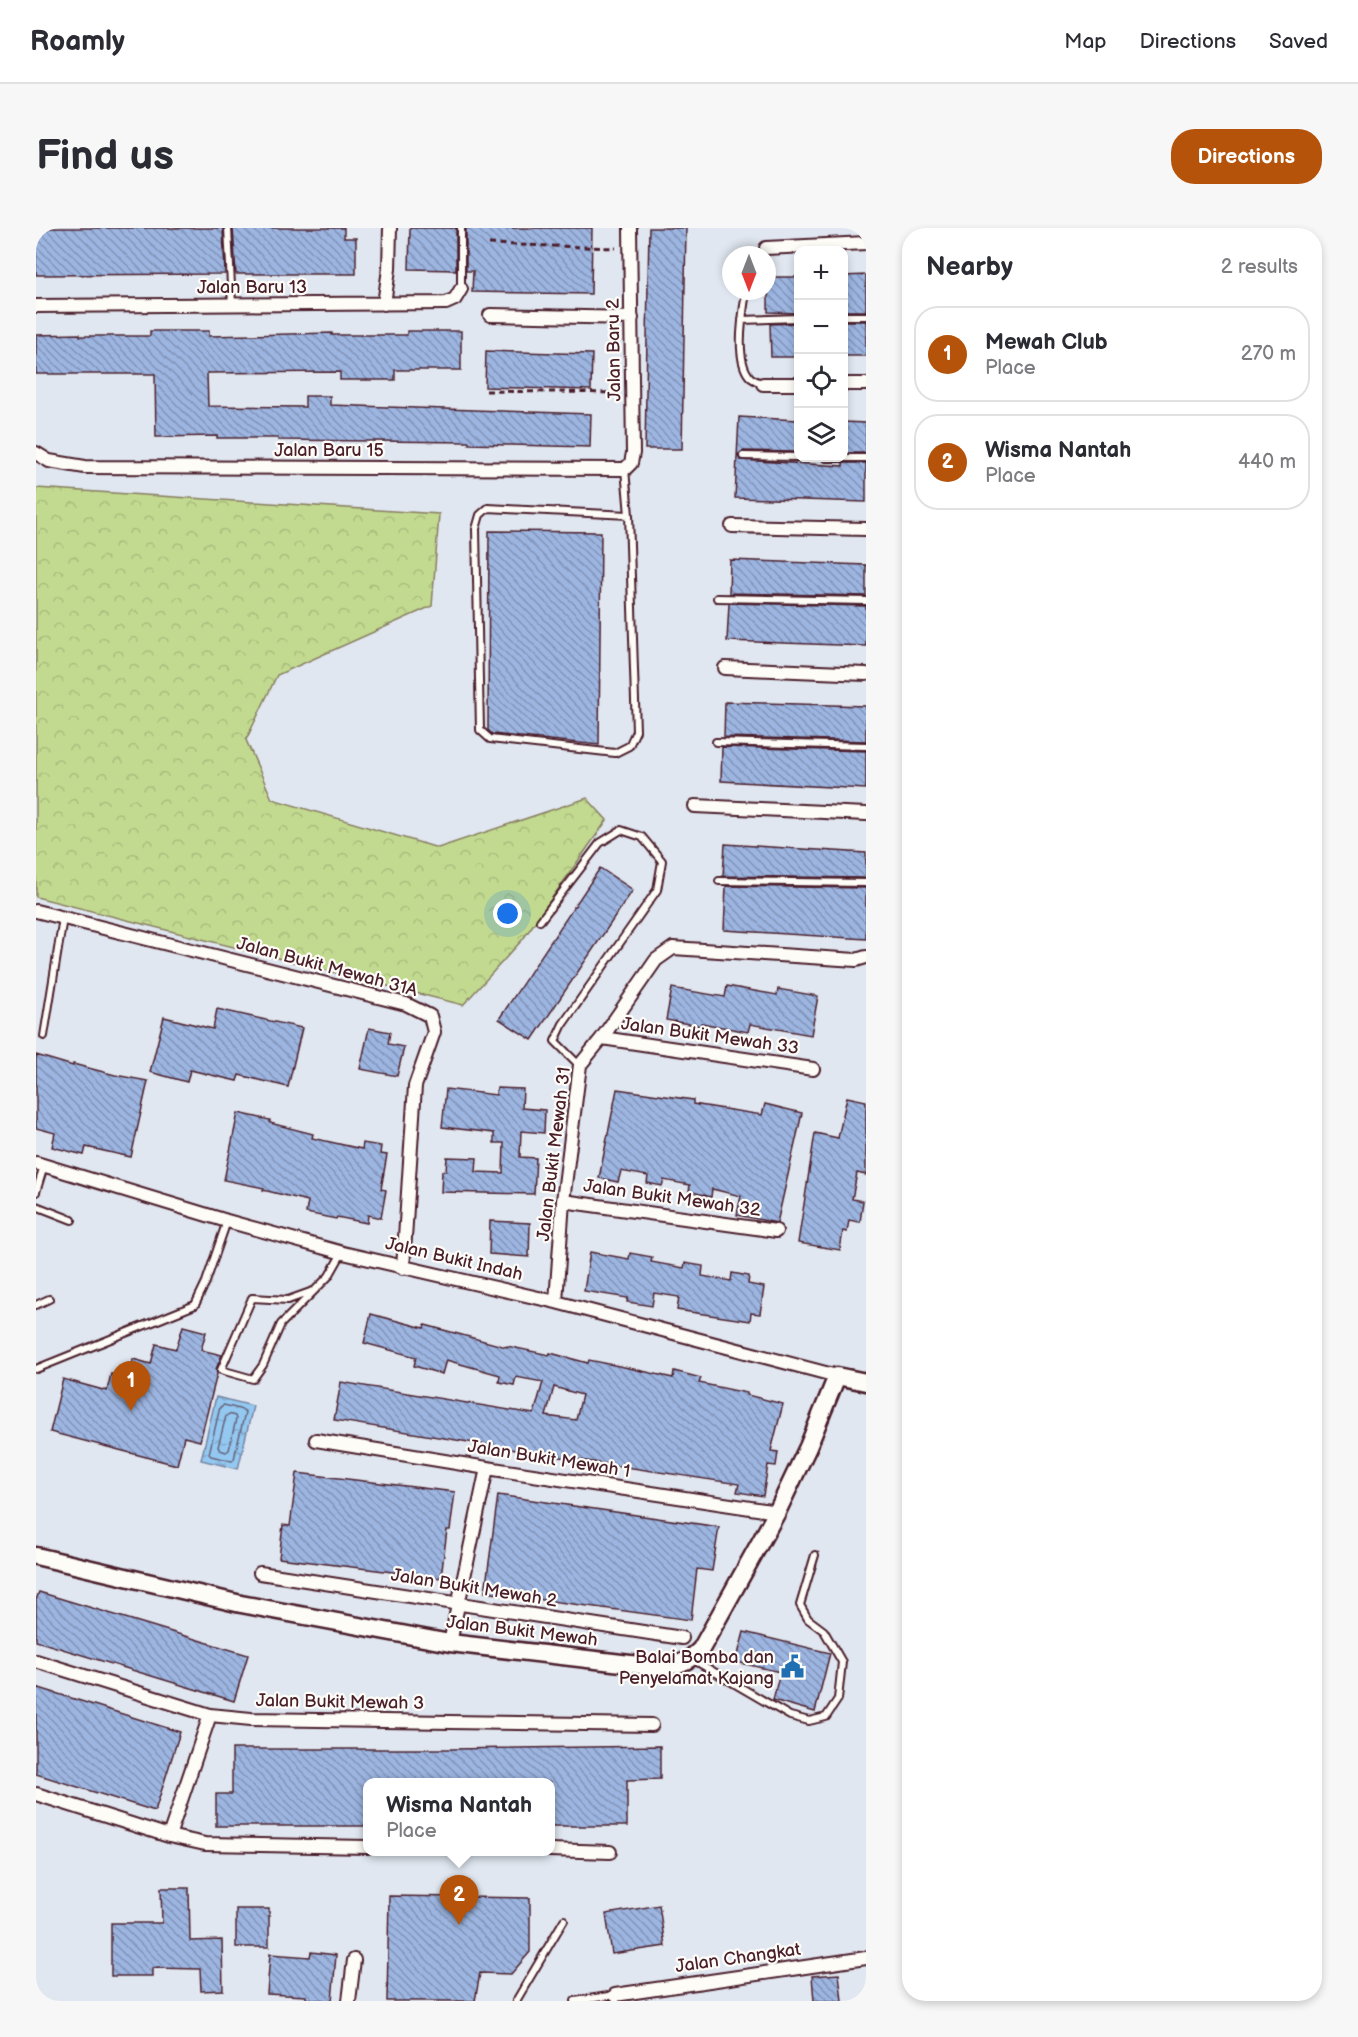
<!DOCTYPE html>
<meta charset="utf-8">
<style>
:root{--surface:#fff;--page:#f7f7f7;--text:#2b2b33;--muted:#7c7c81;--line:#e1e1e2;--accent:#b45309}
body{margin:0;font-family:"Balsamiq Sans",sans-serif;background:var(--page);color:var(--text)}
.controls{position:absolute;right:18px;top:18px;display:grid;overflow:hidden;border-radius:12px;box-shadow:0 3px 9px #0003}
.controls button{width:54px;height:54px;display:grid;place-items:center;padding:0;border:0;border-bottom:2px solid var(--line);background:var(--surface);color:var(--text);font:30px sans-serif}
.compass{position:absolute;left:686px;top:18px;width:54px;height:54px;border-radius:50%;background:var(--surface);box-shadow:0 3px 9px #0003;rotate:180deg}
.you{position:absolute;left:472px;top:686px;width:21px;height:21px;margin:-15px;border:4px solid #fff;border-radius:50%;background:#1a73e8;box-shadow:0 0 0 9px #1a73e833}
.badge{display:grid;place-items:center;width:39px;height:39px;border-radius:50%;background:var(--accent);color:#fff;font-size:20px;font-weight:700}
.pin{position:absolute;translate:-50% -50px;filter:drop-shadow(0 2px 3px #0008)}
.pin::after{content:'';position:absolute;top:32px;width:21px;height:18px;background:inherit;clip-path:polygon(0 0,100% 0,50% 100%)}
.popup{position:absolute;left:327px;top:1550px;width:192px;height:78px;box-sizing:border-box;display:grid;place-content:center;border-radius:12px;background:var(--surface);filter:drop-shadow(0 2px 4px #0005);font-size:20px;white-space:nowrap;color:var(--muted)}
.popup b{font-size:22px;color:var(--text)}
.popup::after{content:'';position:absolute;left:50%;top:100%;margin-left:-12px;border:12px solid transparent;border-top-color:var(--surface)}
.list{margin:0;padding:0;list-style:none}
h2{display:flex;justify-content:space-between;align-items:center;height:78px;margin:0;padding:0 24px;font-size:26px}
h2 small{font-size:20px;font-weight:400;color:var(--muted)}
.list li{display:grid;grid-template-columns:39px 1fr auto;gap:18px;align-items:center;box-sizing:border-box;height:96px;margin:0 12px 12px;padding:0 12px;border:2px solid var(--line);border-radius:24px}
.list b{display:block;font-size:22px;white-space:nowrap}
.list p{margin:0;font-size:20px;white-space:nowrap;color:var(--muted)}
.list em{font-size:20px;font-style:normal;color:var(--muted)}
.icon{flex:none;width:33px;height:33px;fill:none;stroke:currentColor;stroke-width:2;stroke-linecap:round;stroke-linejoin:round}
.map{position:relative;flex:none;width:830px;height:1773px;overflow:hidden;border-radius:24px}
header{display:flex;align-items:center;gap:36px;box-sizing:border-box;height:84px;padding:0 30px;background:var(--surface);border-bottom:2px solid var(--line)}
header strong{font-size:28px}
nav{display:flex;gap:33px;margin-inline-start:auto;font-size:21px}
.intro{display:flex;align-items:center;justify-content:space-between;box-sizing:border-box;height:144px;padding:0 36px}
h1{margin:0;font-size:42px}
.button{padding:15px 27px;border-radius:24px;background:var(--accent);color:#fff;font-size:21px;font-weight:700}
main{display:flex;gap:36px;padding:0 36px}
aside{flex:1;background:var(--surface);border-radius:24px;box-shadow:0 3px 9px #0003}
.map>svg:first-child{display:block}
</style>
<header>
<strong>Roamly</strong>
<nav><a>Map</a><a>Directions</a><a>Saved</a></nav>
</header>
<div class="intro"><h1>Find us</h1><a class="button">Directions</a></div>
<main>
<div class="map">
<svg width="830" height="1773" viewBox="0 0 830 1773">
<defs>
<pattern id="forest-crowns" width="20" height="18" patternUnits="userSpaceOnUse" patternTransform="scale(1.5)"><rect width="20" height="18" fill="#c2da90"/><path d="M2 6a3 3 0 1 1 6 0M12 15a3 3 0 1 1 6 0" fill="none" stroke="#a8bb7c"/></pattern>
<pattern id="water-ripples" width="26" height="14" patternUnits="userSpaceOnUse" patternTransform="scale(1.5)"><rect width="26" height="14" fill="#93c8f1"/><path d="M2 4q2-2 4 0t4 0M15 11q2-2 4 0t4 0" fill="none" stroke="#80abcf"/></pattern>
<pattern id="building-back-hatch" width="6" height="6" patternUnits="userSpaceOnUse" patternTransform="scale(1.5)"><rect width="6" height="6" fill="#9cb5e1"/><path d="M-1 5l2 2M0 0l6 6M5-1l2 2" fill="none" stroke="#8193b7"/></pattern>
</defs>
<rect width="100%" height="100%" fill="#e0e7f0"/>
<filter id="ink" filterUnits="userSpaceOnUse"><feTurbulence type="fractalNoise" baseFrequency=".0167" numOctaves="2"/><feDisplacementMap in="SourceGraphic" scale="12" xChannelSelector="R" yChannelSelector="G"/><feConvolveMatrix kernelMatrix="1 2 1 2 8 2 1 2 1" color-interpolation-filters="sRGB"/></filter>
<g filter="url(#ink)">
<path fill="url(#forest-crowns)" stroke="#867c5e" stroke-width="1.5" d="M0 260 403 286 396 378 241 447 210 512 236 571 402 620 551 570 571 592 487 711 427 777 0 669Z"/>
<path fill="url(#water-ripples)" stroke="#7684a2" stroke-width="1.5" d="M180 1169 217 1178 202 1241 165 1232Z"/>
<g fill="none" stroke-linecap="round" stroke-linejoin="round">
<path stroke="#67637a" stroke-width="1.5" d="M188 1177 207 1182 209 1184 198 1231 196 1233 175 1228 173 1226 184 1179Z
M193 1186 199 1188 200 1191 193 1222 190 1224 184 1222 182 1219 190 1188Z"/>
</g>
<path fill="url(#building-back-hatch)" stroke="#4a1f2b" stroke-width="1.5" fill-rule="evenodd" d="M0 0H187L189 46 0 47Z
M197 0H308V10H320V46H200Z
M374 0H420V42L373 41Z
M430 0H556L555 66 436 64 437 43H430Z
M613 0H650L646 221H609Z
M830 47V83H807V48Z
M732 49H762V85L732 84Z
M807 93H830V128H807Z
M762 95V129H735L734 96Z
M114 103H173V108L296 105V107H371V103H425V142H359V152H304V144L171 145 172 178 269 179V168H294V177L555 186 554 219 433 216V214L242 212V210H181V208L120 209 119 146H0V107L44 106V108H114Z
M450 123 556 126 555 162 449 159Z
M703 189 762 192V224L707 223 702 227 704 232 807 238V235H830V274L699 270Z
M807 194 830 195V225H807Z
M453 303 565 304 563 517 456 506 452 502Z
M694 332 830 337V368L693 365Z
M693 375 830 378V418L691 413Z
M689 474 830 478V513L688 509Z
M686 519 830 523V561L685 553Z
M689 616 830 625V650L687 648Z
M564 640 597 662 496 812 463 791Z
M690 658 830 660V711L688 702Z
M691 758 741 767 742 761 782 768 775 807 714 796 712 804 665 795V798L630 792 636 760 689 769Z
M181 781 266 800 252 859 203 847 201 853 154 842 151 854 114 844 128 789 177 801Z
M333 800 354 804 352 816 368 819 361 848 324 841Z
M0 827 37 838V836L79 847 112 853 95 929 50 919 48 927 16 919 19 905 0 900Z
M461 860 487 861 486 880 509 882 508 905 485 903 484 929 500 930 498 966 405 964 406 943H410L411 929 441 930 440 944 467 945 468 915H458V905L406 899 410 861 460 867Z
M581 861 657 872V876L726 887 729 876 766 885 741 995 701 987 705 968 676 961 675 969 653 963 654 957 628 952 626 958 611 955 612 948 585 943 582 954 563 950Z
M811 869 830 873V947L821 945 816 971 827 973 824 994 813 992 811 1004 807 1003 804 1022 762 1015 779 905 802 910Z
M202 885 234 892V895L277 906 276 910 326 921 327 915 345 918 344 926 351 927 345 961 350 962 345 990 332 987 331 995 301 989 300 991 270 985 272 973 227 962 228 960 188 952Z
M454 993 494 995 493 1029 453 1026Z
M554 1024 593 1031 594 1025 616 1029 615 1034 648 1040 649 1035 667 1038 666 1048 695 1053 696 1045 713 1048 712 1056 728 1059 724 1086 715 1085 714 1093 641 1082 643 1069 618 1065 616 1078 591 1074 592 1070 548 1063Z
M335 1086 388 1100 389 1097 470 1119 471 1118 513 1127 514 1125 552 1135 553 1132 593 1140 637 1150 638 1143 665 1150 663 1155 711 1165V1167L747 1176 735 1223 742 1224 740 1238 732 1237 727 1268 701 1264 703 1256 517 1228 298 1192 305 1154 498 1186 507 1154 480 1149 478 1157 463 1154 464 1147 410 1132 406 1146 378 1138 380 1129 328 1115ZM518 1159 546 1167 540 1192 510 1188Z
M147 1098 170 1104 165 1122 186 1127 180 1141 181 1146 164 1213 148 1209 141 1237 14 1204 27 1151 71 1163 75 1146 92 1150 97 1131 115 1136 120 1116 140 1121Z
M261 1245 419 1264 414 1302H411L405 1350 243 1330 247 1297 254 1298Z
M462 1267 683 1299 676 1343 661 1341 655 1392 449 1364Z
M3 1364 212 1427 198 1473 0 1413V1372Z
M708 1404 794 1425 779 1484 737 1472 744 1444 700 1434Z
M0 1459 144 1504 119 1583 0 1546Z
M624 1518V1551L591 1552V1598H514V1554H332V1598H180V1566H196V1521H415Z
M125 1660H153L154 1713 186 1712 187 1762 165 1763 164 1741 116 1740V1748H75V1695H126Z
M353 1668 494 1670V1724L475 1746 444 1745 439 1773H351Z
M623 1677 629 1718 576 1726 570 1686Z
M200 1681H233V1719H200Z
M275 1724 300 1727 296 1773 270 1771V1768L231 1766 234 1726 274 1729Z
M803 1746 806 1773H778L776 1748Z"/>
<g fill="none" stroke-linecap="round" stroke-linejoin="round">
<defs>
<path id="lane" d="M192 0 196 76
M425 0V61
M710 63C707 85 698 132 714 149 717 152 723 154 727 156
M808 88H830
M706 92 762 90
M707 228 762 229
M790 230H830
M589 241 593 287 600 503 593 518 579 525 454 511 444 502 440 301 444 287 452 280 593 287
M681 370 830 373
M680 514 830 518
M683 653 830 655
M504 693 564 615 585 602 606 609 626 633 621 662 527 796 519 813 543 837
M8 808 27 690
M0 964 8 938
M0 978 36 992
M277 1063 252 1072 216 1070 185 1142 217 1151 227 1137 245 1096 293 1048 306 1025
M0 1077 13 1071
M0 1141 159 1077 170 1054 191 993
M656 1431 754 1488 773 1493 790 1489 802 1471 806 1434 788 1403 772 1391 764 1377 779 1327
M480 1773 528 1692
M539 1773 579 1767 580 1773"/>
<path id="street" d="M730 20 830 15
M348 76 353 41 354 0
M0 78 410 75 419 71 425 61
M454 87 596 90
M727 156H762
M808 156H830
M0 225 13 233 49 239 589 241 595 235 597 225 594 0
M696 298 830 301
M689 440 830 446
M659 578 830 586
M0 683 370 776 394 788 398 804 379 858 367 1040
M566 810 777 841
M0 935 191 993 307 1025 520 1074 801 1148
M527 973 740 1003
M520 1074 527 973 544 837 566 810 620 732 637 720 820 732 830 729
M280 1212 451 1240 741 1284
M224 1345 646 1410
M414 1415 451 1240
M0 1433 174 1487 215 1491 616 1497
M0 1566 133 1608 169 1616 332 1619
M133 1608 174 1487
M514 1622 574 1624
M579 1767 830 1730
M313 1773 318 1732"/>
<path id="secondary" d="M0 1328 205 1376 414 1415 620 1439C639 1438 652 1435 665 1421L741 1284 772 1219 801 1148 830 1154"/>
</defs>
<use href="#lane" stroke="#4a1f2b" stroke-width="10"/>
<use href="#street" stroke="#4a1f2b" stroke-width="16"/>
<use href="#secondary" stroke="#4a1f2b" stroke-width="21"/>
<path stroke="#4a1f2b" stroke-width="3" stroke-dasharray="6 4.5" stroke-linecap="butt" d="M453 16 580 20
M450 163 583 165"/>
<use href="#lane" stroke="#fdfcf7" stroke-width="6"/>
<use href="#street" stroke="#fdfcf7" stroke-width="12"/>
<use href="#secondary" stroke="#fdfcf7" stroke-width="16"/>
</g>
</g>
<defs>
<symbol id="civic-bare" viewBox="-9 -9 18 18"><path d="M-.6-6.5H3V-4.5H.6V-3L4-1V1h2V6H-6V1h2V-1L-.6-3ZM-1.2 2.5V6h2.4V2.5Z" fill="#1f6fb2" stroke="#fdfcf7" stroke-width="2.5" paint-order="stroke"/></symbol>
</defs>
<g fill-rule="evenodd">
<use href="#civic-bare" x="740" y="1422" width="33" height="33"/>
</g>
<g text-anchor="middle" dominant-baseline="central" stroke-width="4.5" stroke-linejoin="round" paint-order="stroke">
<g font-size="18" fill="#4a1f2b" stroke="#fdfcf7">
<text x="216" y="59">Jalan Baru 13</text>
<text transform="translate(578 122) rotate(-91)">Jalan Baru 2</text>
<text x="293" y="222">Jalan Baru 15</text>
<text transform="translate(291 739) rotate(15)">Jalan Bukit Mewah 31A</text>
<text transform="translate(674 808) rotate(8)">Jalan Bukit Mewah 33</text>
<text transform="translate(518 926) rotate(-83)">Jalan Bukit Mewah 31</text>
<text transform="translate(636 970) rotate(8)">Jalan Bukit Mewah 32</text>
<text transform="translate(418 1031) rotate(13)">Jalan Bukit Indah</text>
<text transform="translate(513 1231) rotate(9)">Jalan Bukit Mewah 1</text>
<text transform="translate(438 1360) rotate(9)">Jalan Bukit Mewah 2</text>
<text transform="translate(486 1403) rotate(7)">Jalan Bukit Mewah</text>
<text transform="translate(304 1474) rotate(1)">Jalan Bukit Mewah 3</text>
<text transform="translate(702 1730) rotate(-8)">Jalan Changkat</text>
</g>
<g font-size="18" fill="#4a1f2b" stroke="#fdfcf7" text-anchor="end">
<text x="738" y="1429">Balai Bomba dan<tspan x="738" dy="21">Penyelamat Kajang</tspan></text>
</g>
</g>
</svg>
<div class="controls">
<button>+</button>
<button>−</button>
<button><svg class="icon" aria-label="locate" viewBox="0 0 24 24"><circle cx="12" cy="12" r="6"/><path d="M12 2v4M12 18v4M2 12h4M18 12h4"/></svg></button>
<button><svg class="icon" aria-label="layers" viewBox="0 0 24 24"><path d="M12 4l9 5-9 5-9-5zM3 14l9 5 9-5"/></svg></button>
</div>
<svg class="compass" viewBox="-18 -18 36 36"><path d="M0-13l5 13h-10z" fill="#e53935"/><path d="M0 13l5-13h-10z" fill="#7c7c81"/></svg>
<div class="you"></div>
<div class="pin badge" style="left:95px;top:1183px">1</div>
<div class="pin badge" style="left:423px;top:1697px">2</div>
<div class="popup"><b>Wisma Nantah</b>Place</div>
</div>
<aside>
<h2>Nearby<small>2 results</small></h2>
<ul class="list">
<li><span class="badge">1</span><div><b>Mewah Club</b><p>Place</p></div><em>270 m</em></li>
<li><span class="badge">2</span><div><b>Wisma Nantah</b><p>Place</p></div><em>440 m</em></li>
</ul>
</aside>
</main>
